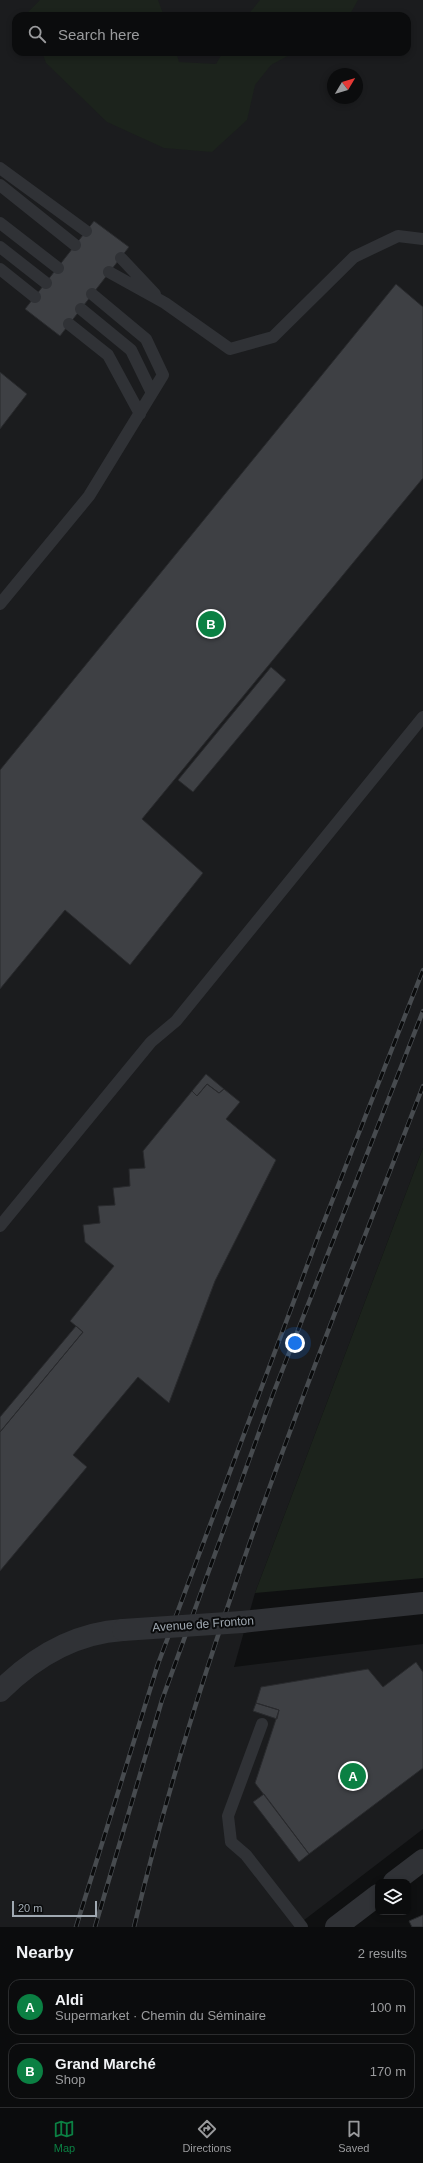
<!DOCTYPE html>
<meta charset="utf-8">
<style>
:root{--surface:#0b0c0d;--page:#141516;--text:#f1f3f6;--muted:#9a9b9d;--line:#2b2c2e;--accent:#0b8043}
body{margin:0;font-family:Helvetica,sans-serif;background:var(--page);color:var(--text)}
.controls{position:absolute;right:12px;bottom:12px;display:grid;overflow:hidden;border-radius:8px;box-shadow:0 2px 6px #0003}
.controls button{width:36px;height:36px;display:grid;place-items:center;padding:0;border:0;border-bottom:1px solid var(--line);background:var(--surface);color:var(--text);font:20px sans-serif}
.compass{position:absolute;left:327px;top:68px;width:36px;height:36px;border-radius:50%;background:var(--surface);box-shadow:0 2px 6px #0003;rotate:52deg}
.scale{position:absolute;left:12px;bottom:10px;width:85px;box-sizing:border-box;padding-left:4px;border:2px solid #a0a9b2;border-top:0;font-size:11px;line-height:14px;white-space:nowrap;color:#a0a9b2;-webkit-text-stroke:3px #0a0b0c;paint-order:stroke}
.you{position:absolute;left:295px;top:1343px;width:14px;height:14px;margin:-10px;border:3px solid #fff;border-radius:50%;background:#1a73e8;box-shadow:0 0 0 6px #1a73e833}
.badge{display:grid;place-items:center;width:26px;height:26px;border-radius:50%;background:var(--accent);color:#fff;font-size:13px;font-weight:700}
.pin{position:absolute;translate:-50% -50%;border:2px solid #fff;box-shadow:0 1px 4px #0006}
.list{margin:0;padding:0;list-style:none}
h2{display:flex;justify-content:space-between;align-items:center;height:52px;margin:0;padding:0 16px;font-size:17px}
h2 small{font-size:13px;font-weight:400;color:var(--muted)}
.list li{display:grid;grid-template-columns:26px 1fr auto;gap:12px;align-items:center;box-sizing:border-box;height:56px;margin:0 8px 8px;padding:0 8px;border:1px solid var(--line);border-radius:12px}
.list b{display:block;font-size:15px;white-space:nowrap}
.list p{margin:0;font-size:13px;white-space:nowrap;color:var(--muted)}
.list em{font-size:13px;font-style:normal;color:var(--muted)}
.icon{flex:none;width:22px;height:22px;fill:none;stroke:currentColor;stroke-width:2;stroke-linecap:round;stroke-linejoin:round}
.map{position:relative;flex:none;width:423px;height:1927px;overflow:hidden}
.search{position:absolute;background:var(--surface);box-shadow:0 2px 6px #0003;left:12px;right:12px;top:12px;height:44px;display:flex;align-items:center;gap:10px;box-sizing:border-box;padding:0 14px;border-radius:12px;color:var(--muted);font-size:15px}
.sheet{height:180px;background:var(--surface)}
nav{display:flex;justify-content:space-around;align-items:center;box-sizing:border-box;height:56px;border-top:1px solid var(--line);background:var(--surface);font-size:11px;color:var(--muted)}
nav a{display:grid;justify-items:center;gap:2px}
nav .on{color:var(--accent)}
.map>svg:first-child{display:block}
</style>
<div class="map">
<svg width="423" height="1927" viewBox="0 0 423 1927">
<rect width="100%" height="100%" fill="#0f1011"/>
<path fill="#1b1c1e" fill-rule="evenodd" d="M0 0H423V1148L255 1593 234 1667 423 1644V1829L295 1927H0ZM16 16H407V52H16ZM333 74H357V98H333Z"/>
<path fill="#1c231c" d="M40 0H158L164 16H27L26 14Z
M260 0H358L349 16H247Z
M42 52H176L179 62 216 64 223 52H295L271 65 255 85 247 120 212 152 164 148 107 122 46 63Z
M423 1148V1578L255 1593Z"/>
<path fill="#3e4044" stroke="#292a2d" d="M94 221 129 247 60 336 25 309Z
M396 284 423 307V478L142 819 203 873 130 965 65 910 0 989V770Z
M0 372 27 394 0 429Z
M271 667 286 680 193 792 178 780Z
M206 1074 224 1089 219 1093 207 1084 197 1096 192 1091Z
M207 1084 219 1093 224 1089 240 1102 226 1119 276 1160 215 1281 169 1403 138 1377 73 1455 87 1467 0 1571V1432L83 1332 70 1321 114 1266 85 1242 83 1225 100 1223 98 1206 115 1205 113 1188 130 1186 129 1169 145 1168 143 1151 192 1091 197 1096Z
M76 1326 83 1332 0 1432V1417Z
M416 1662 423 1672V1768L309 1854 255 1783 279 1710 256 1703 261 1687 368 1669 383 1687Z
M256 1703 279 1710 277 1719 253 1711Z
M264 1794 309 1854 299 1862 253 1802Z
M423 1915V1927H412L409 1921Z"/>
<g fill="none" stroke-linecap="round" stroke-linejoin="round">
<path stroke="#303236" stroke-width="12" d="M0 168 86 231
M0 185 75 245
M0 223 58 268
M0 247 46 283
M121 258 155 294
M0 269 35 297
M109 272 165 303 230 349 273 337 354 257 398 236 423 239
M81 309 131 350 152 393
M69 324 108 355 140 414
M0 604 89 496 163 375 146 339 92 294
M0 1226 151 1042 176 1021 423 717
M262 1724 228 1816 231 1842 246 1855 302 1927"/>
<path stroke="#303236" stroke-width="22" d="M394 1882 423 1860
M336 1927 378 1895"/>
<path stroke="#303236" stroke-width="22" d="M242 1622 423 1603
M0 1691C34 1657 75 1633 123 1630"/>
<defs>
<path id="rail" d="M76 1927 158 1664 316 1242 423 970
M95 1927 162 1700 273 1394 423 1011
M134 1927C203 1638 316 1363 423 1086"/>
</defs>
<use href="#rail" stroke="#474b4f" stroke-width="4.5"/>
<use href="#rail" stroke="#0a0b0c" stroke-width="3" stroke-dasharray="9" stroke-linecap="butt"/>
<path stroke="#303236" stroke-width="22" d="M123 1630 242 1622"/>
</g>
<g text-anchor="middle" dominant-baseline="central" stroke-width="4" stroke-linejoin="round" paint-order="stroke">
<g font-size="12" fill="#a0a9b2" stroke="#0a0b0c">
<text transform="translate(203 1624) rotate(-4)">Avenue de Fronton</text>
</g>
</g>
</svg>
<div class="controls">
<button><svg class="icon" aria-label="layers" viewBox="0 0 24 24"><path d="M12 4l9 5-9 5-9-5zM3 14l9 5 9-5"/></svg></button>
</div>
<svg class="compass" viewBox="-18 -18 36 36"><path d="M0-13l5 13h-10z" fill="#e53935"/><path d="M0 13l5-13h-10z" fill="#9a9b9d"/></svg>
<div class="scale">20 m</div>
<div class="you"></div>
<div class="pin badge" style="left:353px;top:1776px">A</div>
<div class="pin badge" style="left:211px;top:624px">B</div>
<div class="search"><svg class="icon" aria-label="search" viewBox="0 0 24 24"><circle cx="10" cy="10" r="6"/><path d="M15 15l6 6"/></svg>Search here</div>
</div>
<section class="sheet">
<h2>Nearby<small>2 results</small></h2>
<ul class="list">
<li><span class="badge">A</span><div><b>Aldi</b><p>Supermarket · Chemin du Séminaire</p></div><em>100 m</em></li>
<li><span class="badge">B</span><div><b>Grand Marché</b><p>Shop</p></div><em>170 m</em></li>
</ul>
</section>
<nav>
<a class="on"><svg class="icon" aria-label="map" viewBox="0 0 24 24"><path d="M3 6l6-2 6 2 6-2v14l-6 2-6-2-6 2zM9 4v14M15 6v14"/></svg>Map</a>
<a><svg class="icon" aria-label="directions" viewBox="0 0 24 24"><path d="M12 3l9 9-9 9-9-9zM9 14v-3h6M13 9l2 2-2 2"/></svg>Directions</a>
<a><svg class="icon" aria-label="saved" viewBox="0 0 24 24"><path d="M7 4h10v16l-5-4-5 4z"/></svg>Saved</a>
</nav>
